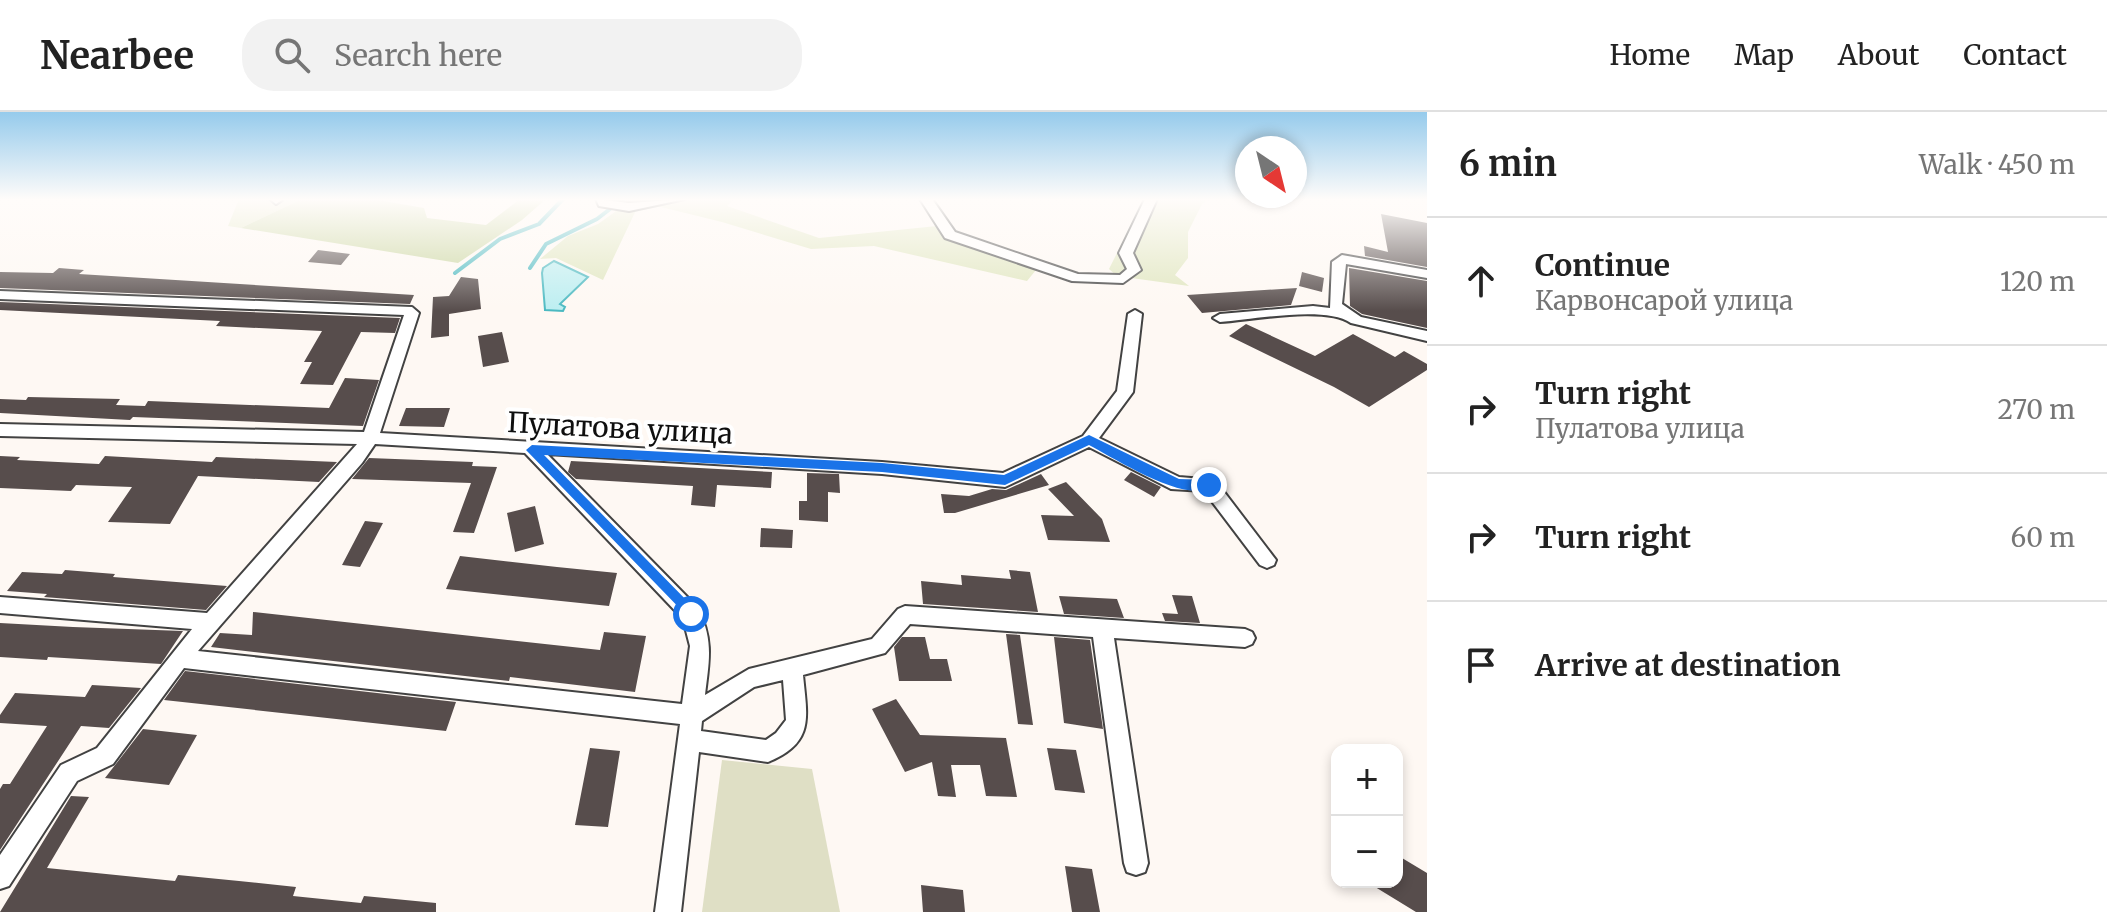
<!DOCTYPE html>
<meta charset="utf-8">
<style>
:root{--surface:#fff;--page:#f2f2f2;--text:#222;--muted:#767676;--line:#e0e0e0}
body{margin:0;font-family:Merriweather,serif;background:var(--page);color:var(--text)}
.controls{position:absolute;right:24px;bottom:24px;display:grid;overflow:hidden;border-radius:16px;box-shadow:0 4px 12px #0003}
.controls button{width:72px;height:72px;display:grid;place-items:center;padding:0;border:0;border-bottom:2px solid var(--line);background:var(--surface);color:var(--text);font:40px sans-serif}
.compass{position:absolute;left:1235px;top:24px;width:72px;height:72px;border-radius:50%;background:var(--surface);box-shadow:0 4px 12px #0003;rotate:145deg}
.stop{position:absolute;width:24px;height:24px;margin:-18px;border:6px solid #1a73e8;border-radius:50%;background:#fff}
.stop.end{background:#1a73e8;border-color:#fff;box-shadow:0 2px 8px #0008}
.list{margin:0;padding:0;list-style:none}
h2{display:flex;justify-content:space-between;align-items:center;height:104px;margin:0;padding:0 32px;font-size:34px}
h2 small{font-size:26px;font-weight:400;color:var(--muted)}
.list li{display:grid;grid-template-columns:52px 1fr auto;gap:24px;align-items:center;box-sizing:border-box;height:128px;padding:0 32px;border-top:2px solid var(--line)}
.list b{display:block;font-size:30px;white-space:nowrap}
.list p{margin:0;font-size:26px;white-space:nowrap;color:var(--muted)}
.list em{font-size:26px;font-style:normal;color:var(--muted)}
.icon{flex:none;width:44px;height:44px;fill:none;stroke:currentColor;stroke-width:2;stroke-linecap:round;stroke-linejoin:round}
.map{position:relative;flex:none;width:1427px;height:800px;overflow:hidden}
header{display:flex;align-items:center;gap:48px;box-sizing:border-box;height:112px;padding:0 40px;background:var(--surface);border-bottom:2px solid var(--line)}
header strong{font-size:38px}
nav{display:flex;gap:44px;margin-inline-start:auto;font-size:28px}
.search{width:560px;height:72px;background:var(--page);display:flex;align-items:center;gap:20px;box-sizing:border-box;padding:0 28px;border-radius:32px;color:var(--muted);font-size:30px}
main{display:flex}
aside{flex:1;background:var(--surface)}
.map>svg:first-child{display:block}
</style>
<header>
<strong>Nearbee</strong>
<div class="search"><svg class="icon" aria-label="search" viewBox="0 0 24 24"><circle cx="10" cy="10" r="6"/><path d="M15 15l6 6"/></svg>Search here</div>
<nav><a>Home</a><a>Map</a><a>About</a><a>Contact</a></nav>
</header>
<main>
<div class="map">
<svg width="1427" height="800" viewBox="0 0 1427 800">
<rect width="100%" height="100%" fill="#fef8f3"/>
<path fill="#e0e6bf" d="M239 87H302L241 116 228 114Z
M633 87H734L727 94 819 126 937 114 1036 158 1027 169 874 134 811 137 722 110 657 94H638L603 168 556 146 540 147 568 124 598 112Z
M1144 87H1209L1202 92 1188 120V146L1175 163 1189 174 1117 164 1109 157Z"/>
<path fill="#c9d59f" d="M302 87H372L424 96 427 106 486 113 520 87H546L522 108 458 151 241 116Z"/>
<path fill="#dfdfc5" d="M722 648 812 657 840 800H702Z"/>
<path fill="#bceef1" stroke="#4ab9c1" stroke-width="2" d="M554 149 588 165 560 192 565 195 563 199 545 198 542 161 543 156Z"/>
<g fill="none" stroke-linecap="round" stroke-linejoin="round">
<path stroke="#4ab9c1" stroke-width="4" d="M530 156 546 132 597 107 623 87
M455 161 500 127 539 112 563 87"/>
</g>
<path fill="#574d4c" d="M1381 102 1427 111V155L1365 144 1364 134 1388 140Z
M318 138 350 142 341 153 308 150Z
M59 156 84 158 79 162 414 183 410 192 0 176V160L53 161Z
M1349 156 1427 169V216L1362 202 1350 194Z
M1302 160 1324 166 1322 180 1299 174Z
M461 165 478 167 481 197 449 202V224L431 226 433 185 449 184Z
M1297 176 1291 193 1202 201 1187 183Z
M0 190 400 206 395 221 361 220 333 273 300 272 312 250H304L322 219 216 214 220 209 0 198Z
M1246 212 1315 244 1353 222 1395 245 1404 239 1427 252V258L1369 295 1334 275 1229 224Z
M502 220 509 250 483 255 478 224Z
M345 266 379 268 363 314 133 305 130 308 0 301V287L26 288 28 285 120 287 116 293 145 294 148 289 329 296Z
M406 296H450L444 315 399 314Z
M0 344 20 345 17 348 99 352 105 344 212 350 216 345 337 350 319 370 198 364 170 412 108 410 132 375 76 373 71 379 0 376Z
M369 346 473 350 472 354 497 355 474 421 453 420 471 371 352 367Z
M571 349 772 360 771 376 717 373 715 395 691 393 693 374 576 367 568 360Z
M1131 360 1161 375 1154 385 1124 368Z
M807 361 839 362 840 381 828 380V410L799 408V389H807Z
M1041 362 1049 373 955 401H944L941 382 969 384 992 377 1006 378Z
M1066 370 1102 407 1110 430 1048 428 1041 403 1074 404 1048 377Z
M535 394 544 432 515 440 507 401Z
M365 409 383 411 360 455 342 453Z
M761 416 793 418 792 436 760 435Z
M460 444 557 455 617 461 609 494 446 477Z
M65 458 115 462 113 465 227 474 206 498 44 485 47 482 7 479 22 460 62 462Z
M1009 458 1030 460 1038 500 923 492 921 469 962 473 961 463 1011 467Z
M1172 483 1192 484 1200 511 1165 509 1162 501 1178 502Z
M1059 484 1117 487 1124 506 1064 502Z
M253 500 600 538 604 520 646 524 635 580 510 565 509 569 211 535 220 521 252 523Z
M0 511 73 515 183 519 161 552 48 545 47 548 0 545Z
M1006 522 1020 523 1033 613 1018 612Z
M902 525H925L930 547H947L952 569H899L894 535Z
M1054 525 1090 528 1103 617 1064 611Z
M185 559 456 590 446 619 164 588Z
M92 573 141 576 109 616 81 614 0 738V677L3 672H10L47 614 0 611V603L15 581 85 585Z
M896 587 920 623 1006 626 1017 685 986 684 980 653H951L956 685 938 684 932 650 905 660 872 597Z
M143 617 197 623 169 673 105 666Z
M590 636 620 639 608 715 575 713Z
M1047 636 1076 638 1085 681 1055 678Z
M71 684 89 685 47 756 175 769 178 763 239 769 296 775 293 784 361 791 364 784 436 791V800H0Z
M1397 743 1427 761V800H1416L1367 770H1397Z
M1065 754 1092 757 1100 800H1072Z
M921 773 963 778 965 800H923Z"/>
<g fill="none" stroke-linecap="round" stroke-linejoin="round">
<defs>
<path id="minor" d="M270 87H282V88L276 92Z
M596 87 629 91 685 87 629 99 599 94Z
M920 87H932L955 120 1078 162 1120 163 1127 157 1119 141 1145 87H1157L1133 141 1141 158 1123 171 1072 169 945 126Z
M1342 143 1427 158V166L1346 152 1342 192 1361 205 1427 219V229L1351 211C1325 193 1252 208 1220 210L1213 206 1220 202 1313 194 1330 196 1332 150Z
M0 179 412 195 419 201 380 321 882 350 1003 361 1083 324 1117 279 1128 202 1135 198 1142 202 1133 280 1099 326 1179 365 1215 368 1276 448 1274 453 1267 456 1260 453 1204 379 1171 377 1089 335 1005 375 882 362 547 342 698 496C714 529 709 549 705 583L749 557 872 527 898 497 905 494 1245 517 1252 520 1255 526 1252 532 1245 535 1114 526 1148 751 1145 760 1136 763 1127 760 1124 751 1093 525 910 512 885 541 803 563C807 605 815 631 768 650L699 640 681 800H655L680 612 184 556 113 652 77 669 9 774 0 777V743L61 653 97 636 192 517 0 501V485L207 501 357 332 0 324V312L364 320 404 203 0 187ZM375 332 525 341 683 507 690 534 682 592 198 539 362 351ZM783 568 786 608 776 621 766 628 701 619 702 609 754 575Z"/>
</defs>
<use href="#minor" stroke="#424242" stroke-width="4"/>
<use href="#minor" fill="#fff" fill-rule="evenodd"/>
</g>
<linearGradient id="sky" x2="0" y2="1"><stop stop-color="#96cbec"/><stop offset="0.44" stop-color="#fffcfa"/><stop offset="1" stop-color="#fffcfa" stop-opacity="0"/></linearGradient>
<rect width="1427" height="199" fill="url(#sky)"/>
<path fill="#1a73e8" d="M1089 323 1179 367 1209 368 1215 373C1191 396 1114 346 1089 333L1005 373 882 360 544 343 696 498V507L691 508 526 338 532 333 882 351 1004 363Z"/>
<g text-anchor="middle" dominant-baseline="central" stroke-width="8" stroke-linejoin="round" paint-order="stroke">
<g font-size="28" fill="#0f0f0f" stroke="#fff">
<text transform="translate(620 316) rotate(3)">Пулатова улица</text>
</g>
</g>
</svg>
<div class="controls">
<button>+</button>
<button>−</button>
</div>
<svg class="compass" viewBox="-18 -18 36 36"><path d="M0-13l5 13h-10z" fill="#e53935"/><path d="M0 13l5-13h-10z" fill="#767676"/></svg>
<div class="stop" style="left:691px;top:502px"></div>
<div class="stop end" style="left:1209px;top:373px"></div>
</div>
<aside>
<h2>6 min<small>Walk · 450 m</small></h2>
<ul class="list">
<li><svg class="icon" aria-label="ahead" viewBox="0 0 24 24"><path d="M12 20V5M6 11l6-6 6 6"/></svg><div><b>Continue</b><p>Карвонсарой улица</p></div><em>120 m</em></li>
<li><svg class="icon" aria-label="right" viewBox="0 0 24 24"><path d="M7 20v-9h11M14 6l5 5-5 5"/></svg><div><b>Turn right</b><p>Пулатова улица</p></div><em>270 m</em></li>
<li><svg class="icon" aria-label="right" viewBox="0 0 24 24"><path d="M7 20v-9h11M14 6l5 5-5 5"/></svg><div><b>Turn right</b></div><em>60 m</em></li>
<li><svg class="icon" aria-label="arrive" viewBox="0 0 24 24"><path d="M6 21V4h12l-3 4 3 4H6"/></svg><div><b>Arrive at destination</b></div></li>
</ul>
</aside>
</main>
